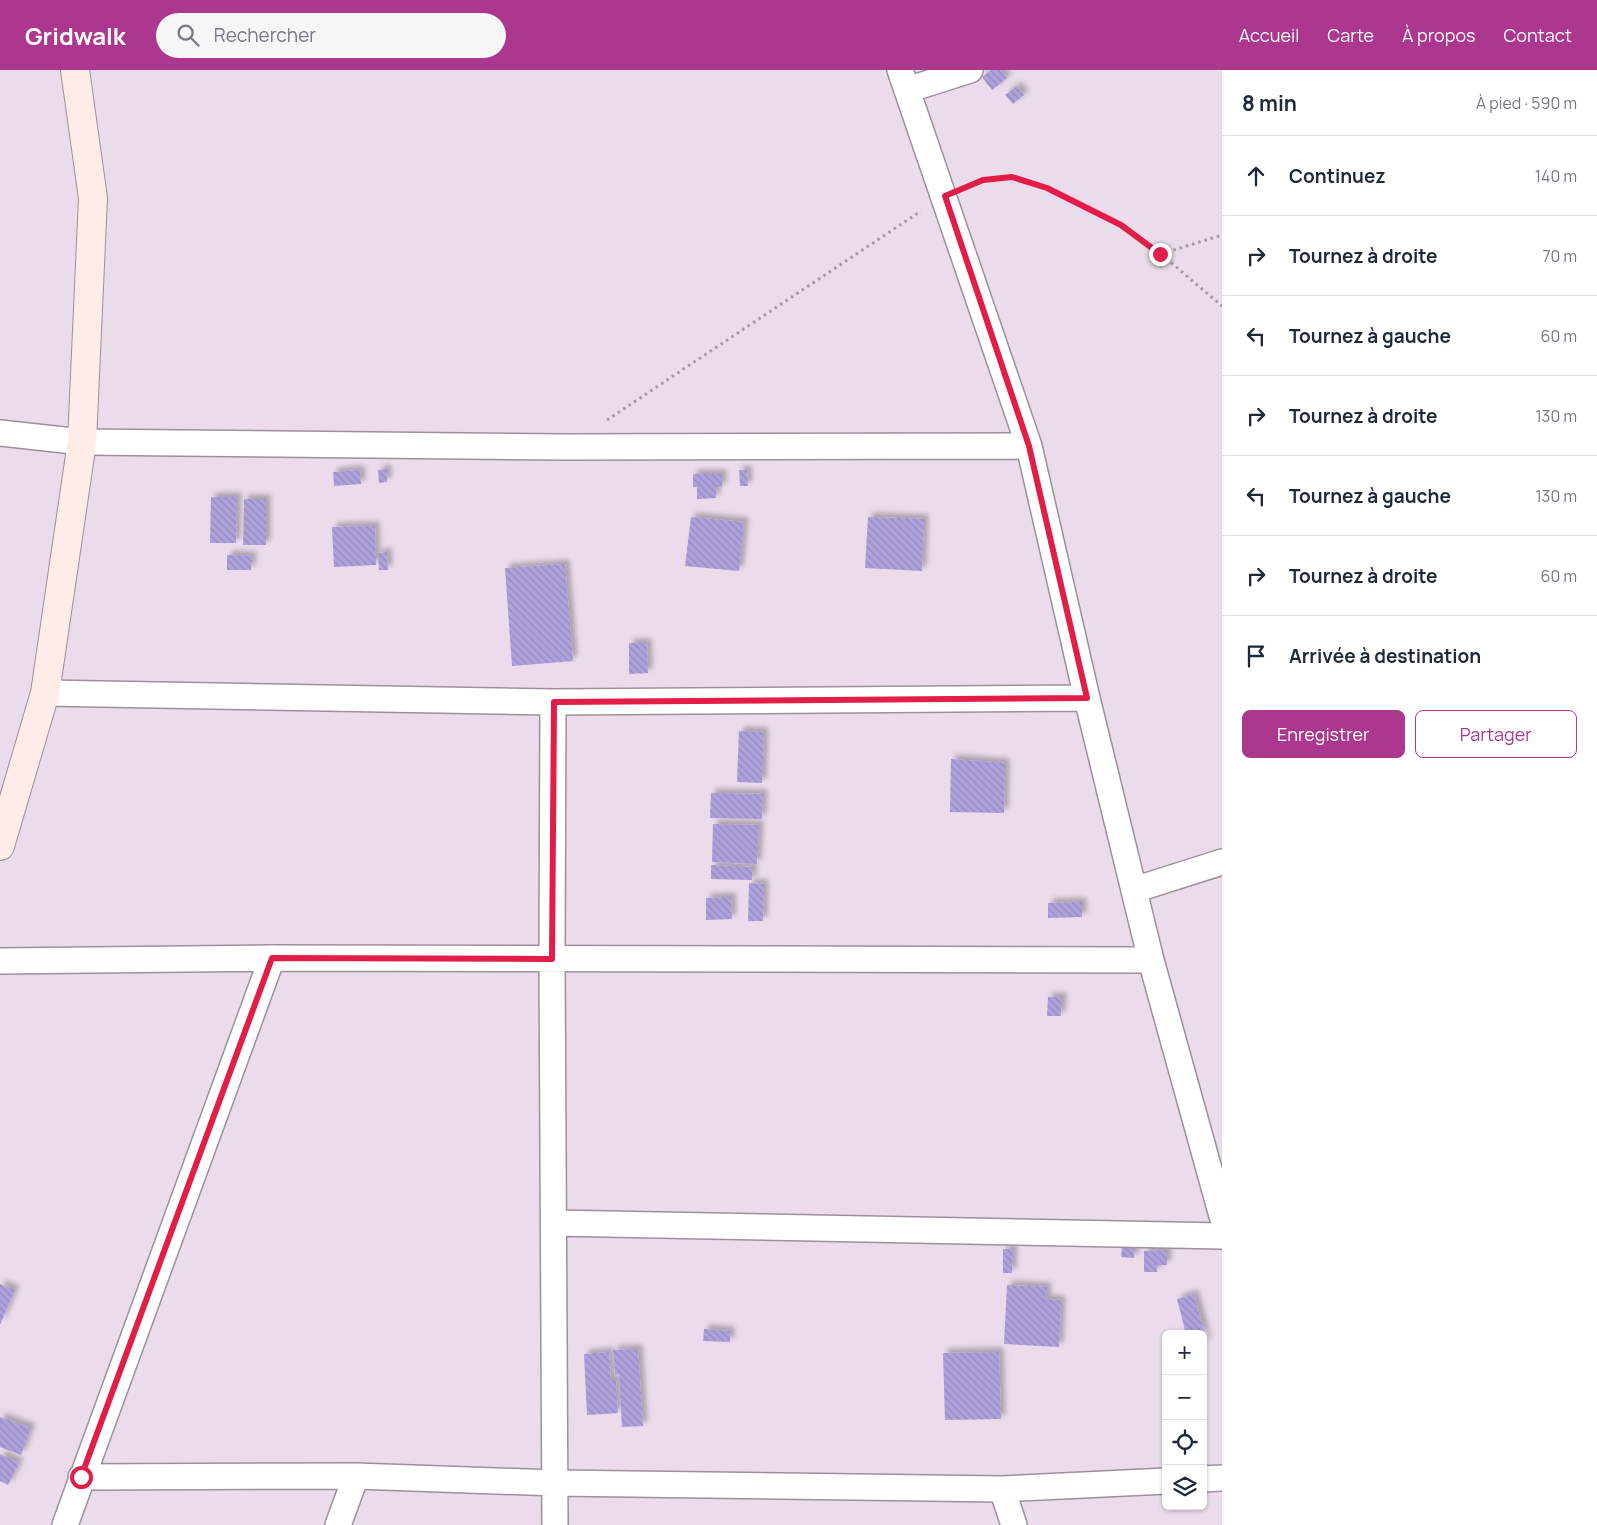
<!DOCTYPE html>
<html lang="fr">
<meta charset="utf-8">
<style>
:root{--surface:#fff;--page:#f6f6f7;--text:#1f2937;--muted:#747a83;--line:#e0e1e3;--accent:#ac378e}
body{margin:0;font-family:Manrope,sans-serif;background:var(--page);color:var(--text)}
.controls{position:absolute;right:15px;bottom:15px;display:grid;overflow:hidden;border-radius:8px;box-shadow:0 1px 4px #0004}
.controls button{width:45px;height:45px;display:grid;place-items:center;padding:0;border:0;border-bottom:1px solid var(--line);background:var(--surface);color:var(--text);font:25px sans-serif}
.stop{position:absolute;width:15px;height:15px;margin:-11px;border:4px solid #e11d48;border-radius:50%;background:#fff}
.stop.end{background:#e11d48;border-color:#fff;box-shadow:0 1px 5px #0008}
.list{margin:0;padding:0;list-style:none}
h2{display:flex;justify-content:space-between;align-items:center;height:65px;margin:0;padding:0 20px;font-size:21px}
h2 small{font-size:16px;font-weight:400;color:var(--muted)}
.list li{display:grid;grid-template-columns:32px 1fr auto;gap:15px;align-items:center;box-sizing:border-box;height:80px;padding:0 20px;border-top:1px solid var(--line)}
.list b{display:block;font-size:19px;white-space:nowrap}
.list em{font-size:16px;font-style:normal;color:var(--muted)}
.actions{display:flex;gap:10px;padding:15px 20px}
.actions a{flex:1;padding:11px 0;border:1px solid var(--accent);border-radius:8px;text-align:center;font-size:18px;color:var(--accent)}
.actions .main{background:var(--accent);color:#fff}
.icon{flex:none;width:28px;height:28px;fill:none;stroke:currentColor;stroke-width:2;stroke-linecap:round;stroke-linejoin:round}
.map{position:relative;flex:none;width:1222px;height:1455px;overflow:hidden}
header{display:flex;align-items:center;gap:30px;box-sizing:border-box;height:70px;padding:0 25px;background:var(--accent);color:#fff}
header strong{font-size:24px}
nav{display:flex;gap:28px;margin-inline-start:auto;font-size:18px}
.search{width:350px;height:45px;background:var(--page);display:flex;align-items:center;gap:12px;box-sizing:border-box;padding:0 18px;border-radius:28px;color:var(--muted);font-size:19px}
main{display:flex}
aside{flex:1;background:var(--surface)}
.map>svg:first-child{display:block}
</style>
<header>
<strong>Gridwalk</strong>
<div class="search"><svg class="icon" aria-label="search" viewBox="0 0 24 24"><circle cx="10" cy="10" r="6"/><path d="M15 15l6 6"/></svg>Rechercher</div>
<nav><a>Accueil</a><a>Carte</a><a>À propos</a><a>Contact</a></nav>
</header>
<main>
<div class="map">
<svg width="1222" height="1455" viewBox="0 0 1222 1455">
<defs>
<pattern id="building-back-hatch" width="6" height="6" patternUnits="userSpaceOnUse" patternTransform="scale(1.25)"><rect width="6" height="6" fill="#aea1dc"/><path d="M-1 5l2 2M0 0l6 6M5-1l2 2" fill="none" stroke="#9589bc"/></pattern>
<filter id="shadow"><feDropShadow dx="4.5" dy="-4.5" stdDeviation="2.5" flood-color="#0004"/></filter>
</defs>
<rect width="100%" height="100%" fill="#eadcea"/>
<path fill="url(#building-back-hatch)" filter="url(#shadow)" d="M991 0H1001L1007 8 992 20 982 7Z
M1017 16 1024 25 1013 34 1005 25Z
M387 399V412L379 413 378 400Z
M360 400 361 414 334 416 333 402Z
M739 400H747L748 416H740Z
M693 404H722V417H716V428L697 429V417H693Z
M211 427H237L236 473H210Z
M244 429H266V475H243Z
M691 447 744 452 739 501 685 496Z
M868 447 924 449 922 501 865 498Z
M375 456 376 495 334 497 332 457Z
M387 482 388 500H379L378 483Z
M227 485 252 486 251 500H227Z
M565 494 573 591 512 596 505 498Z
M629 573H647L648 603 629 604Z
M739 661 764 662 762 713 737 712Z
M951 689 1005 693 1004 743 950 742Z
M711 723 763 724 762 749 710 748Z
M713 754 759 755 757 794 712 792Z
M711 795 753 797 752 810 711 809Z
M749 813 764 814 763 851H748Z
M731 827 732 849 706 850V828Z
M1082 832V847L1048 848V833Z
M1048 927H1062L1061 946H1047Z
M1122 1177 1135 1178 1134 1188 1121 1187Z
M1003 1179H1013L1012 1203H1003Z
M1167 1180V1195H1157V1202H1144V1181Z
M0 1214 15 1220 0 1255Z
M1007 1215 1047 1217 1046 1229 1061 1230 1059 1277 1004 1274Z
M1194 1224 1207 1272 1203 1273V1264H1186L1177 1229Z
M704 1259 730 1261V1272L703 1271Z
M638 1279 643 1356 622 1357 619 1304H615L613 1280Z
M609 1282 611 1310H616L618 1343 587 1345 584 1284Z
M999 1282 1001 1349 945 1350 943 1283Z
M0 1347 31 1358 21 1385 0 1377Z
M0 1384 19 1393 8 1415 0 1411Z"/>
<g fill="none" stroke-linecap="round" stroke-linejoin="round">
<defs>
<path id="street" d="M900 0 1029 376 1087 628 1151 890 1222 1146
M907 20 970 0
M0 363 82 372 566 377 1029 376
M45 623 553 632 1087 628
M553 632 552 889 555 1455
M1134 820 1222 792
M0 891 272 888 1151 890
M554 1153 1222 1166
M81 1407 356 1406 555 1413 1002 1419 1166 1411
M1203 1409 1222 1408
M1002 1419 1014 1455
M65 1455 272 888
M338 1455 356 1406"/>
<path id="secondary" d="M0 776 45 623 82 372 93 128 75 0"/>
</defs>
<use href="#street" stroke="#9d909d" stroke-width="28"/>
<use href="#secondary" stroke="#9d909d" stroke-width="30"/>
<path stroke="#a398a3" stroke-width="3" stroke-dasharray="2.5 4" stroke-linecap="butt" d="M968 116 983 110 1013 107 1047 118 1121 155 1161 184 1222 236
M1161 184 1222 165
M607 350 921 141"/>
<use href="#street" stroke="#fff" stroke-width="25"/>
<use href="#secondary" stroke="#fdece8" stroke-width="28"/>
</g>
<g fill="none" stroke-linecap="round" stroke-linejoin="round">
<path stroke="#e11d48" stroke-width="6" d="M81 1407 272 888 552 889 554 632 1087 628 1029 376 945 126 983 110 1012 107 1047 118 1121 155 1160 184"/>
</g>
</svg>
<div class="controls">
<button>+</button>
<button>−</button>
<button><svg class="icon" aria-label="locate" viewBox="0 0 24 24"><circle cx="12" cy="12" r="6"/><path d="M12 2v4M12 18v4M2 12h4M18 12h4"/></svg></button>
<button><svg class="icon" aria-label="layers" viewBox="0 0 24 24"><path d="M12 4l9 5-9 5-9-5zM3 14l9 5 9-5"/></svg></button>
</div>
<div class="stop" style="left:81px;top:1407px"></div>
<div class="stop end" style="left:1160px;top:184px"></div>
</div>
<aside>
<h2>8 min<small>À pied · 590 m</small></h2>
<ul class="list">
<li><svg class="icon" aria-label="ahead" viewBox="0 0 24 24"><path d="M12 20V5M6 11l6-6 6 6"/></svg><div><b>Continuez</b></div><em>140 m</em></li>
<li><svg class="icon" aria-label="right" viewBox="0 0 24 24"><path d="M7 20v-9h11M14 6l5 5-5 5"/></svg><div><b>Tournez à droite</b></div><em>70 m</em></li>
<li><svg class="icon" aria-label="left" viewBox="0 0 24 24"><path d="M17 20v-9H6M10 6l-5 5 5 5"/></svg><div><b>Tournez à gauche</b></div><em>60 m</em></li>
<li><svg class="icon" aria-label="right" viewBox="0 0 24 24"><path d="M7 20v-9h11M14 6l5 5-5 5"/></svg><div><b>Tournez à droite</b></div><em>130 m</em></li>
<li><svg class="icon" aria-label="left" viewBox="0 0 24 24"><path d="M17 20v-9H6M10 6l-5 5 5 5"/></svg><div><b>Tournez à gauche</b></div><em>130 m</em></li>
<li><svg class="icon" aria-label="right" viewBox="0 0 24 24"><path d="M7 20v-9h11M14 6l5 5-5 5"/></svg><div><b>Tournez à droite</b></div><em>60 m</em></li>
<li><svg class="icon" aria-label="arrive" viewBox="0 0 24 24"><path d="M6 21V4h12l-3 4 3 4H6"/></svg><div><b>Arrivée à destination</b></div></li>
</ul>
<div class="actions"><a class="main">Enregistrer</a><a>Partager</a></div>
</aside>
</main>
